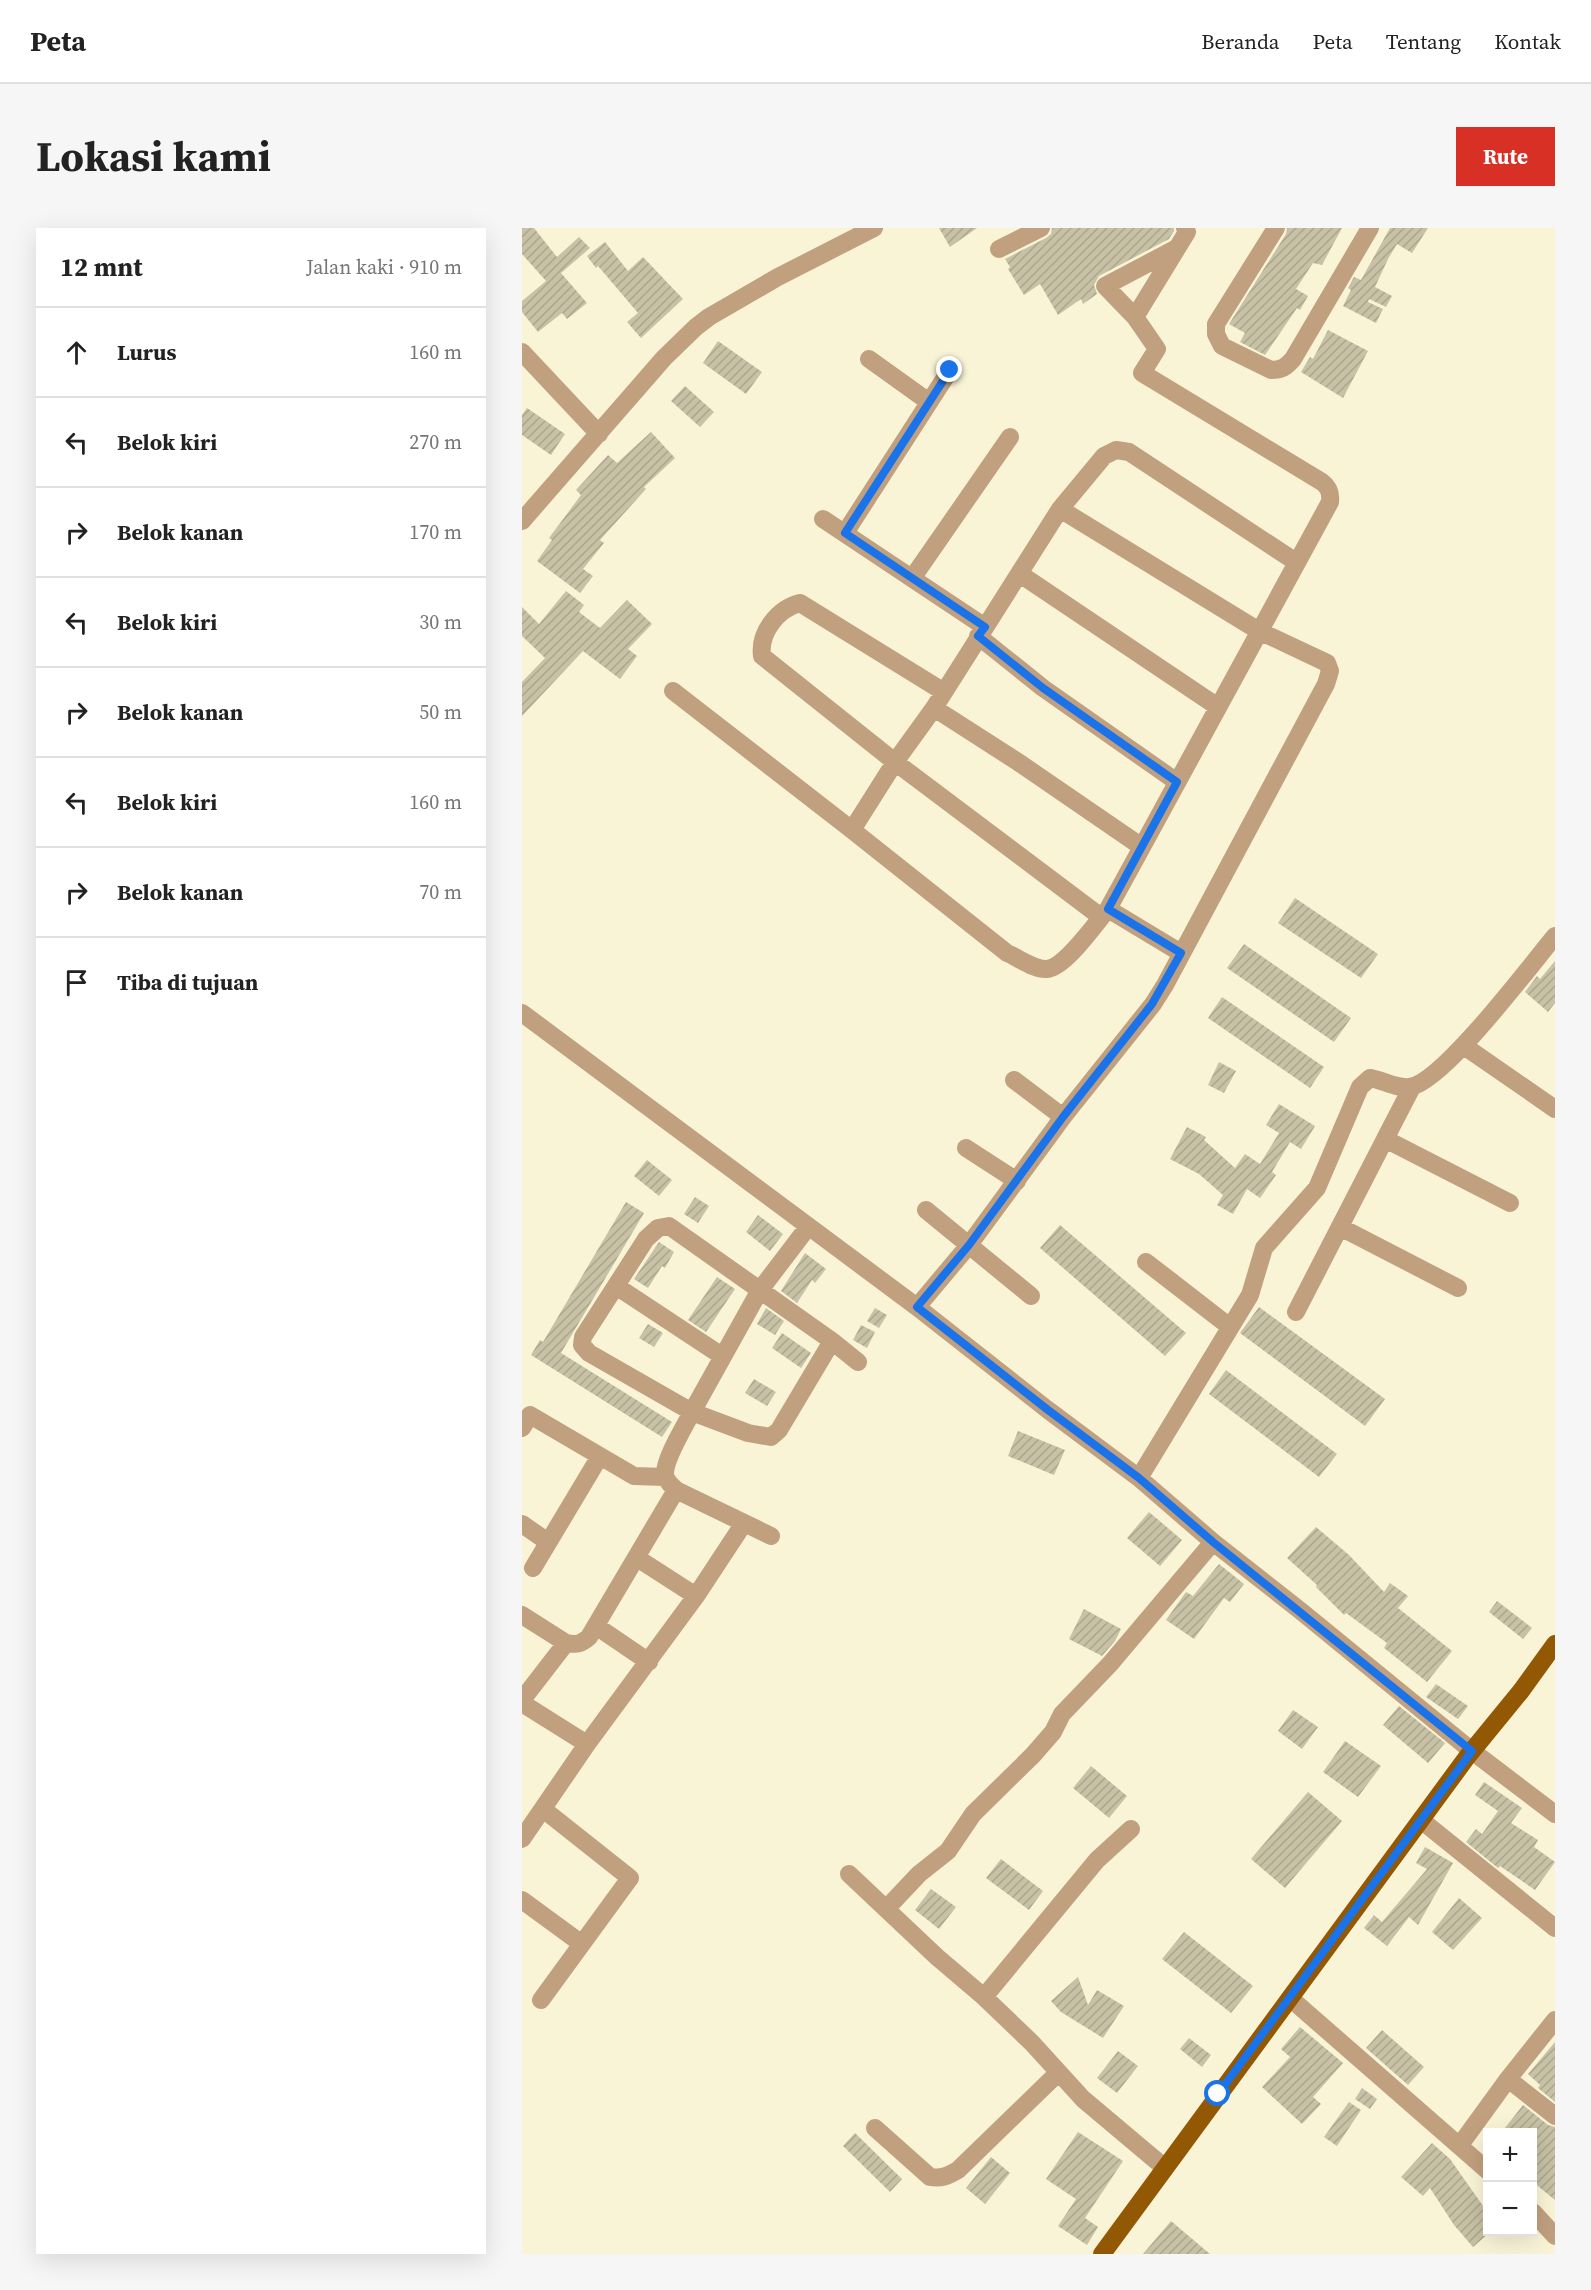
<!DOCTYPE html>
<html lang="id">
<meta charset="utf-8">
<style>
:root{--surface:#fff;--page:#f6f6f6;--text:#222;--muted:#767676;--line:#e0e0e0;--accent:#d93025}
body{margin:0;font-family:"Source Serif 4",serif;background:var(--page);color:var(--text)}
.controls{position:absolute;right:18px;bottom:18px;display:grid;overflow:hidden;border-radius:0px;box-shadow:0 6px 24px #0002}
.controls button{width:54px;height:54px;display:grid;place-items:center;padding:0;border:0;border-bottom:2px solid var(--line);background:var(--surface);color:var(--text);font:30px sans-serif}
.stop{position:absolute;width:18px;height:18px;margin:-14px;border:4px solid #1a73e8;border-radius:50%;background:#fff}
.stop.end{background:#1a73e8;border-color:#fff;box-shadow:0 2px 6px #0008}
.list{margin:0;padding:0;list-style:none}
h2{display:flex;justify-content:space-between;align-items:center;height:78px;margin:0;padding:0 24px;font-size:26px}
h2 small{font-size:20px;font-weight:400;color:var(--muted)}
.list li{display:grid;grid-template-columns:39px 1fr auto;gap:18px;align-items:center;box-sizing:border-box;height:90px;padding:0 24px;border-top:2px solid var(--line)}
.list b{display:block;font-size:22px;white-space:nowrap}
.list em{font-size:20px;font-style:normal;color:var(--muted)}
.icon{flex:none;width:33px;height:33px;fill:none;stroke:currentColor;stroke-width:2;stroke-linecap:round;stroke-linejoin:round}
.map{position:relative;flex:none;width:1033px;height:2026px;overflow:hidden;border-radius:0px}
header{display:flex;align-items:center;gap:36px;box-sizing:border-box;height:84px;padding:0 30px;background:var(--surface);border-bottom:2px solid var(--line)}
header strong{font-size:28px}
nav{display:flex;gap:33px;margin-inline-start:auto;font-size:21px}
.intro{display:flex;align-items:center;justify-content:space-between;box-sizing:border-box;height:144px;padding:0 36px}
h1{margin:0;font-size:42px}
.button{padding:15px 27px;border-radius:0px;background:var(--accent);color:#fff;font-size:21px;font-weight:700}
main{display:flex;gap:36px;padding:0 36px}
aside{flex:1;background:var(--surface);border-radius:0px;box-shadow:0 6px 24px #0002}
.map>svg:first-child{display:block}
</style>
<header>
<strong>Peta</strong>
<nav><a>Beranda</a><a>Peta</a><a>Tentang</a><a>Kontak</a></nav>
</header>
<div class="intro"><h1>Lokasi kami</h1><a class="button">Rute</a></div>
<main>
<aside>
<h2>12 mnt<small>Jalan kaki · 910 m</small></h2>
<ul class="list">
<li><svg class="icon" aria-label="ahead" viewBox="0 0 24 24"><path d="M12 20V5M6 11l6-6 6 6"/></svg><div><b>Lurus</b></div><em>160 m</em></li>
<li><svg class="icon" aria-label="left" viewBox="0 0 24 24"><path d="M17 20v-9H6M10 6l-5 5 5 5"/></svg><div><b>Belok kiri</b></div><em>270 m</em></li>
<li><svg class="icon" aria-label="right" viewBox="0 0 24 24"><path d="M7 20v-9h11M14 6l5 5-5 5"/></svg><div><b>Belok kanan</b></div><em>170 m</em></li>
<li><svg class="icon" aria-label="left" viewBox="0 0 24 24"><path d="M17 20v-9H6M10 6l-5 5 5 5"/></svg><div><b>Belok kiri</b></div><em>30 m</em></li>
<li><svg class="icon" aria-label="right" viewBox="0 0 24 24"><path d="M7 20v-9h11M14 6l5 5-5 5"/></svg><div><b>Belok kanan</b></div><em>50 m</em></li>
<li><svg class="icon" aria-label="left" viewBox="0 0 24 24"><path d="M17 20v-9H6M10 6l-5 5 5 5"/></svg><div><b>Belok kiri</b></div><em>160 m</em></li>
<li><svg class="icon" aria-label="right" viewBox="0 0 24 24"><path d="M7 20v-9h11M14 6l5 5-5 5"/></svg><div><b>Belok kanan</b></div><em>70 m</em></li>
<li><svg class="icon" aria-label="arrive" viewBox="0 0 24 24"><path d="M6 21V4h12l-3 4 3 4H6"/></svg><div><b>Tiba di tujuan</b></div></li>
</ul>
</aside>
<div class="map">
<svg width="1033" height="2026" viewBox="0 0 1033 2026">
<defs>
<pattern id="building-hatch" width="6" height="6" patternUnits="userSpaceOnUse" patternTransform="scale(1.5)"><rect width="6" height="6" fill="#c7c1a5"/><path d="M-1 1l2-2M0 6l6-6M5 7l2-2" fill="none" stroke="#aba68d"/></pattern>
</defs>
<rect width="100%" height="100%" fill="#faf4d7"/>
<path fill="url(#building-hatch)" d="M0 0H12L35 29 57 9 68 20 39 45 65 75 45 91 40 85 16 104 0 84V73L24 53 0 26Z
M417 0H455L428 19Z
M530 0H652V3L647 11 577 48 572 57 575 66 561 76 559 71 536 87 518 56 502 67 486 41 488 39 483 31 524 10 529 6Z
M765 0H820L800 37 791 35 774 61 786 68 778 82 775 80 743 127 718 114 723 105 707 96 764 6Z
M868 0H906L890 25 875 16 866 31 853 59 870 68 864 79 847 71 846 74 861 81 854 95 821 78 829 62 826 60 832 49 839 52Z
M83 14 106 43 121 29 161 71 119 110 105 94 116 85 76 38 74 40 65 28Z
M806 102 846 123 821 170 779 144 788 129 791 131Z
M196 113 240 144 224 166 181 135Z
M163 158 192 184 178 199 149 173Z
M5 180 43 206 29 227 0 207V187Z
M129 204 153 230 122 259 124 261 78 312 82 315 61 341 71 348 58 365 15 333 30 312 27 310 59 267 54 262 86 227 95 235Z
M44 363 62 377 57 384 78 400 105 372 130 396 106 421 115 428 98 451 61 423 0 488V454L23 430 0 408V379L17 396Z
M773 670 856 726 839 750 756 695Z
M722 716 829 790 812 814 705 740Z
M1033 733V775L1026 784 1003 764 1015 748 1018 751Z
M700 769 802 839 788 860 686 790Z
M697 834 714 843 702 865 686 857Z
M757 876 793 898 779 921 768 914 750 944 754 947 738 970 725 961 711 986 695 977 701 967 677 946 648 931 665 899 684 909 682 912 713 940 723 926 738 936 757 905 744 897Z
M125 932 150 952 137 968 112 948Z
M173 969 187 978 176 995 162 986Z
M104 974 122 985 39 1125 150 1194 140 1209 9 1127 18 1112 21 1114Z
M236 987 261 1006 248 1023 224 1004Z
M538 997 664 1105 643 1128 518 1020Z
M137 1014 152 1024 143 1040 140 1038 126 1060 112 1051Z
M283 1025 304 1041 293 1055 290 1052 275 1075 259 1063Z
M195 1049 213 1061 184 1104 166 1092Z
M737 1079 863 1171 843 1198 718 1105Z
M244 1080 262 1093 253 1107 235 1096Z
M353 1080 365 1087 357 1100 345 1093Z
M126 1096 141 1105 132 1119 117 1110Z
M339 1097 353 1104 345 1120 331 1112Z
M260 1105 289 1125 279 1140 250 1120Z
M704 1142 815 1226 797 1249 687 1166Z
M232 1151 254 1164 245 1178 223 1165Z
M496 1203 543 1222 532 1247 486 1228Z
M627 1284 660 1312 638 1338 605 1310Z
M794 1299 827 1327 862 1364 868 1355 886 1368 876 1380 930 1423 905 1454 862 1420 865 1415 824 1385 822 1387 794 1359 795 1357 765 1330Z
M697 1336 722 1356 708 1374 702 1370 672 1411 644 1392 664 1364 671 1368Z
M975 1373 1010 1400 1001 1411 967 1384Z
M562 1381 599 1401 593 1413 580 1428 547 1411Z
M914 1456 946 1478 936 1491 904 1469Z
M877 1478 923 1515 906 1535 861 1497Z
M771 1482 796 1499 780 1521 756 1503Z
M823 1513 859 1538 836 1569 801 1544Z
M569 1538 605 1568 587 1590 551 1560Z
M962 1554 1000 1580 989 1595 1016 1612 1012 1619 1033 1634 1013 1662 978 1638 976 1640 944 1614 954 1601 960 1606 976 1583 953 1567Z
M786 1564 820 1593 763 1660 729 1631Z
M903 1619 931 1635 896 1697 887 1689 865 1718 842 1700 852 1687 860 1694 905 1641 894 1635Z
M479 1631 521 1663 507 1682 464 1650Z
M409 1661 434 1679 417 1701 393 1682Z
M937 1670 960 1690 931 1722 910 1704Z
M662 1704 731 1758 709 1785 640 1731Z
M556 1749 566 1777 575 1762 602 1778 581 1810 539 1784 529 1773Z
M778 1799 821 1835 791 1869 799 1876 780 1896 740 1859 768 1829 759 1821Z
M860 1802 902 1839 886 1857 844 1820Z
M667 1810 689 1827 680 1839 658 1821Z
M1033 1814V1874L1016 1860 1018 1857 1006 1846Z
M596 1823 616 1838 595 1865 575 1850Z
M840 1860 855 1871 848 1881 833 1871Z
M827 1874 839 1882 815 1918 802 1909Z
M1001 1877 1026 1897 1033 1899V1972L1011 1954V1905H979Z
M556 1904 601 1933 563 1990 576 1999 565 2017 536 1998 554 1971 524 1951Z
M333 1905 380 1951 368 1964 321 1918Z
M910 1915 928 1931 966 1985V2006L951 2019 932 1997 908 1960 901 1968 879 1949Z
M469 1929 488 1945 463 1976 444 1960Z
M649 1993 688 2026H621Z"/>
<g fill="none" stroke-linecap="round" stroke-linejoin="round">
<path stroke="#c1a07f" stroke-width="18" d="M754 0 694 96V106L700 118 749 142C760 142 764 139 771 131L848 0
M477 21 519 0
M613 89 583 58 655 20
M0 124 77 206
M347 131 407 174
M538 281 412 480 496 534 620 619 586 681
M301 291 463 399
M0 293 142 130 174 99 187 89 256 49 352 0
M323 305 428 142
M498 346 696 479
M391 349 488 209
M456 408 521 460 655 554
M151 463 330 602 373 534 412 480
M422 464 278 375C255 381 237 405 240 428L373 534 579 689
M330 602 485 725C497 730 512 742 525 741 543 740 574 695 586 681L659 725
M620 619 808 274C809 265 807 259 800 254L620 145 635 121 613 89 665 4 663 0
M0 785 395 1079 526 1182 617 1250 691 1314 780 1384 950 1523 1033 1586
M942 818 1033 881
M492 852 541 889
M890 859 863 911 988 975
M444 920 495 953
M404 982 509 1068
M286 999 238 1062 170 1184 226 1205 249 1209 257 1202 310 1113
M818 999 936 1060
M624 1034 708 1099
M94 1058 200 1128
M395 1079 447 1017 541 889 631 776 643 757 804 456 808 443 805 435 737 403 538 281 582 228 594 222 607 224 774 334
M774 1084 863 911
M0 1200 8 1187 112 1248 143 1249
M617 1250 728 1067 742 1020 795 960 838 859 848 850C861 852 874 861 888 859 921 854 1008 738 1033 708
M0 1296 26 1314
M249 1308 154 1262C150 1258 144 1253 143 1247 142 1231 163 1198 170 1184L67 1125 60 1117 61 1109 124 1011 136 1000 147 998 310 1113 336 1134
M115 1330 174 1368
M11 1340 78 1228
M0 1387 44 1415C55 1417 59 1416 67 1409L154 1262
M74 1398 127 1434
M0 1472 44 1415
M0 1475 65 1516 174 1368 222 1295
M899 1592 1033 1700
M0 1611 65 1516
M327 1646 415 1729 462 1769 510 1815 561 1871 643 1940
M0 1672 60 1716
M364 1681 397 1646 426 1623 451 1586 511 1527 531 1504 540 1486 588 1436 691 1314
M462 1769 575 1632 609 1601
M768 1770 966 1943
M19 1772 108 1650 21 1581
M986 1851 1033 1792
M353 1900 408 1949C419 1951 426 1948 436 1942L536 1845
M938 1917 986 1851 1033 1888
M1011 1984 1033 2008"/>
<path stroke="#935804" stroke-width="18" d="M580 2026 945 1529 999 1463 1033 1416"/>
</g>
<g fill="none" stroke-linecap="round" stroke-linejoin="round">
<path stroke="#1a73e8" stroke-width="8" d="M428 142 323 305 463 399 456 408 521 460 655 554 586 681 659 725 630 776 541 889 447 1017 395 1079 526 1182 617 1250 691 1314 950 1523 696 1866"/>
</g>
</svg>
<div class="controls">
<button>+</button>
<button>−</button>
</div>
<div class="stop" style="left:696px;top:1866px"></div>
<div class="stop end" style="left:428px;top:142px"></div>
</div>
</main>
